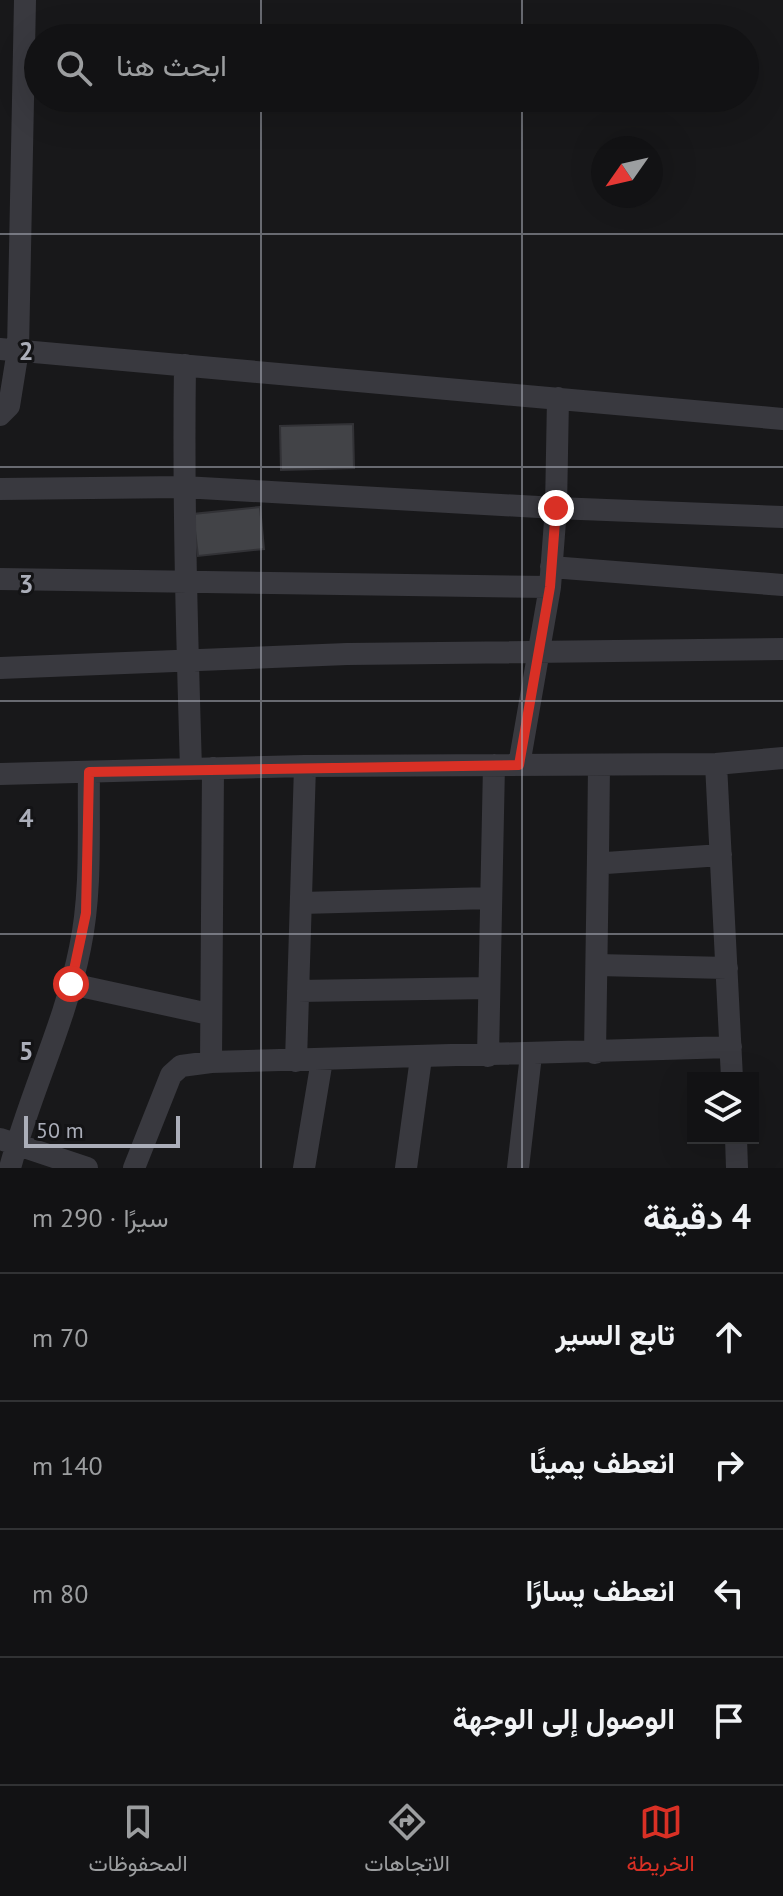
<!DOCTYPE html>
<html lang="ar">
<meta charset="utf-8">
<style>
:root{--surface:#121214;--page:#1b1b1d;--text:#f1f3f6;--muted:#9c9ea0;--line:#313234;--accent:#d93025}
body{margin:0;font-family:"PT Sans",Vazirmatn,sans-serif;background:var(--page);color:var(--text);direction:rtl}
.controls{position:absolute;right:24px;bottom:24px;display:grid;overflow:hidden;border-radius:0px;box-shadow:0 8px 32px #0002}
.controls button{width:72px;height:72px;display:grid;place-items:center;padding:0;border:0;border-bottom:2px solid var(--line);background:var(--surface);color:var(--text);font:40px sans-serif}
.compass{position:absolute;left:591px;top:136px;width:72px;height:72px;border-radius:50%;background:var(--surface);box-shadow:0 8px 32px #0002;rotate:236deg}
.scale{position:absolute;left:24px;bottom:20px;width:156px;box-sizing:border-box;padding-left:8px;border:4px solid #abaeb9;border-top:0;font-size:22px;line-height:28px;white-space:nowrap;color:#abaeb9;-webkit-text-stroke:6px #131315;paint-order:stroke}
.stop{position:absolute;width:24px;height:24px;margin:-18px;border:6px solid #d93025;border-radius:50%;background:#fff}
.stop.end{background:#d93025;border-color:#fff;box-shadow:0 2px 8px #0008}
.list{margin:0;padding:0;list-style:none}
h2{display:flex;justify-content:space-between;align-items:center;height:104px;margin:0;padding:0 32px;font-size:34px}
h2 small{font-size:26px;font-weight:400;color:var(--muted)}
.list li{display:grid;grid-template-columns:52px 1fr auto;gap:24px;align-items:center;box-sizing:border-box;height:128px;padding:0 32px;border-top:2px solid var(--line)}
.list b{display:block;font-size:30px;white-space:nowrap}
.list em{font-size:26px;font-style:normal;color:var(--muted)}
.icon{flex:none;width:44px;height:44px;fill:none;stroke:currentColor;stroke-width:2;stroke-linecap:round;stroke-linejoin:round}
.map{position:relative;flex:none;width:783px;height:1168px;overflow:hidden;direction:ltr}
.search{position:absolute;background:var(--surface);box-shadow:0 8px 32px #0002;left:24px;right:24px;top:24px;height:88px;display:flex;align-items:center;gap:20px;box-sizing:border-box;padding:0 28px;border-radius:44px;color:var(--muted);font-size:30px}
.sheet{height:616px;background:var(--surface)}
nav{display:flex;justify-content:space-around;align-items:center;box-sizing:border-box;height:112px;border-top:2px solid var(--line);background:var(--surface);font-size:22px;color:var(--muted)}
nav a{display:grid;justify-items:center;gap:4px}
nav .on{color:var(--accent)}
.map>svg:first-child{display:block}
</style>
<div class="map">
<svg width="783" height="1168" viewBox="0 0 783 1168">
<rect width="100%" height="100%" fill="#18181a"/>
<path fill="#424347" stroke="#323236" stroke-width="2" d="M353 424 354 468 281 470 280 426Z
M260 507 264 549 198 556 193 514Z"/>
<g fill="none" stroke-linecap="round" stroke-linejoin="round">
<path stroke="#39393f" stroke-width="22" d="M0 349 783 419
M185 365C183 500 187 634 191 769
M0 415 9 406 18 350 25 0
M0 489 183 487 556 508 783 517
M551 567 783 585
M0 579 550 587
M0 668 347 654 783 649
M716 764 732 1078
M519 765 550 587 556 508 558 398
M599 765 598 857 606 863 721 855
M0 774 305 766 716 764 783 758
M301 903 491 898
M597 965 727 968
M71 984 209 1014
M298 991 489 988
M595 1053 598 857
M488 1056 494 765
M296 1061 305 766
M211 1062 213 768
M736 1138 737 1168
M0 1139 87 1168
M10 1168C30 1093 65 1024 80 948 92 891 88 830 89 772
M134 1168 171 1075 181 1066 211 1062 731 1047
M304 1168 322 1060
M406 1168 421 1058
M518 1168 531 1055"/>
</g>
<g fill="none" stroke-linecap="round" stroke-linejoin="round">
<path stroke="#d93025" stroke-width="10" d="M71 984 86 913 89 772 519 765 550 587 556 508"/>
</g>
<path fill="none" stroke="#abaeb9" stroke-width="2" stroke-opacity="0.55" d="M261 0V38M522 0V38M261 98V1168M522 98V1168M0 234H783M0 467H783M0 701H783M0 934H783"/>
<g font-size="26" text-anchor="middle" font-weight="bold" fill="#abaeb9" stroke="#131315" stroke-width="6" stroke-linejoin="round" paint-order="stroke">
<text x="26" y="360">2</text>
<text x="26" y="593">3</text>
<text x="26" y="827">4</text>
<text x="26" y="1060">5</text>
</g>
</svg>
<div class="controls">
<button><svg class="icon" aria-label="layers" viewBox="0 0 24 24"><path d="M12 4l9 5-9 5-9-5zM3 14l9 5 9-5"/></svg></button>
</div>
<svg class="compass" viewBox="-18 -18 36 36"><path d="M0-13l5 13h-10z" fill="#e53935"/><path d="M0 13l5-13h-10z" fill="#9c9ea0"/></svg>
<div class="scale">50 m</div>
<div class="stop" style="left:71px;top:984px"></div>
<div class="stop end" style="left:556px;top:508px"></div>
<div class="search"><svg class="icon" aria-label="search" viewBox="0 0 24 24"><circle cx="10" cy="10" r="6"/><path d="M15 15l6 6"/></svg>ابحث هنا</div>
</div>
<section class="sheet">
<h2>4 دقيقة<small>سيرًا · 290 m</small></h2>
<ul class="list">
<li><svg class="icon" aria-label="ahead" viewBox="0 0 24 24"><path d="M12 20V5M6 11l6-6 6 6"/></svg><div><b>تابع السير</b></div><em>70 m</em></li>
<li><svg class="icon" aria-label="right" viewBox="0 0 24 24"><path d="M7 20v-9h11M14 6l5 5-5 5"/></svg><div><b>انعطف يمينًا</b></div><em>140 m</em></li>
<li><svg class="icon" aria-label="left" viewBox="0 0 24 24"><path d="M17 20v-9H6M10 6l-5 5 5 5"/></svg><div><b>انعطف يسارًا</b></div><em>80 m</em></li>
<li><svg class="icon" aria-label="arrive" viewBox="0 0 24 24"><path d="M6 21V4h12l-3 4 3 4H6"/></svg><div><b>الوصول إلى الوجهة</b></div></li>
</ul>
</section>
<nav>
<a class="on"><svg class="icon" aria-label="map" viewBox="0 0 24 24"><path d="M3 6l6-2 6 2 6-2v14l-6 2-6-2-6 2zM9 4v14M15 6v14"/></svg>الخريطة</a>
<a><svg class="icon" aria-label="directions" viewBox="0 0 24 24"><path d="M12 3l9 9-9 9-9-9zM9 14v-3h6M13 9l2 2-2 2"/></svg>الاتجاهات</a>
<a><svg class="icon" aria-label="saved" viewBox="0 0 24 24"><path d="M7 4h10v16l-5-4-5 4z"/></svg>المحفوظات</a>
</nav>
